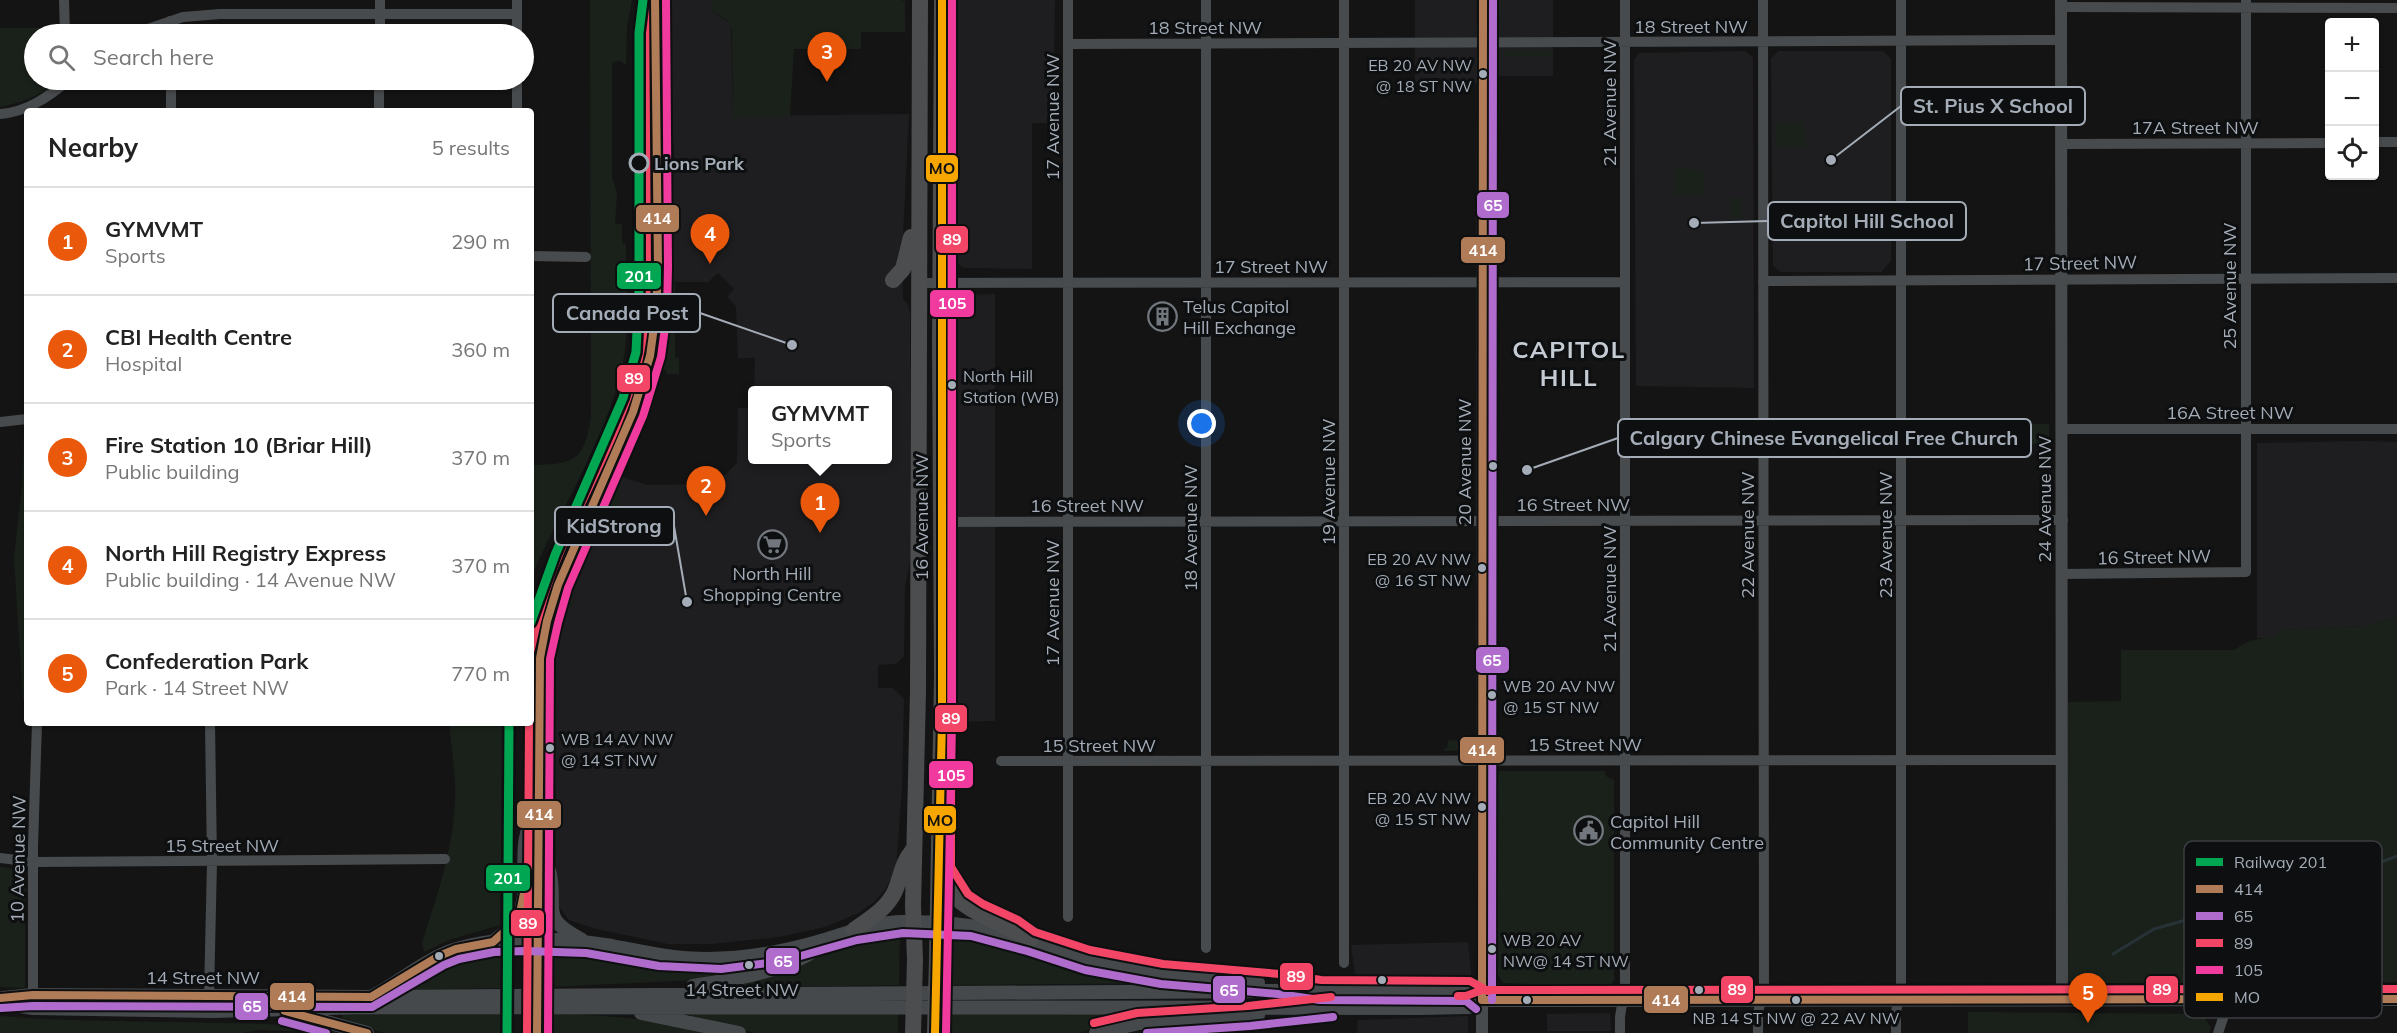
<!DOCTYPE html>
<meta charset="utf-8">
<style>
:root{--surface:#fff;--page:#f2f2f2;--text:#222;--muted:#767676;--line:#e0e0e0;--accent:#ea580c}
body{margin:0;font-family:Mulish,sans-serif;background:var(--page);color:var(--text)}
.controls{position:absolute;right:18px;top:18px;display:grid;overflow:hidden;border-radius:6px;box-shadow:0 2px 4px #0004}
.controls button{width:54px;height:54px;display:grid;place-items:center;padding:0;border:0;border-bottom:2px solid var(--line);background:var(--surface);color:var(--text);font:30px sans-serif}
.you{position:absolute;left:1202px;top:424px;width:21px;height:21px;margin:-15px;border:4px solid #fff;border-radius:50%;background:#1a73e8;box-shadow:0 0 0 9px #1a73e833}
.badge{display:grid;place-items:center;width:39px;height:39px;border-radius:50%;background:var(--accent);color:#fff;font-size:20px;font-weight:700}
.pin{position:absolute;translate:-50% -50px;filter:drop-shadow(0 2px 3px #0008)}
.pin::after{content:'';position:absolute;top:32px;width:21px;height:18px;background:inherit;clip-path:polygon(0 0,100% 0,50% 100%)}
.popup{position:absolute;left:748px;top:386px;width:144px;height:78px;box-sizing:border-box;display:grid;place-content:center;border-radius:6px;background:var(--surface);filter:drop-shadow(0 2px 4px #0005);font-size:20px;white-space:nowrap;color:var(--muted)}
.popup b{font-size:22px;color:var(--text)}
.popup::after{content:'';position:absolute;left:50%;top:100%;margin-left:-12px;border:12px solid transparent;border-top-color:var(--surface)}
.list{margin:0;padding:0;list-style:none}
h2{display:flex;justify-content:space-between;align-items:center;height:78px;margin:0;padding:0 24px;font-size:26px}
h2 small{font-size:20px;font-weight:400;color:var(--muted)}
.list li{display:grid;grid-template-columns:39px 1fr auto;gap:18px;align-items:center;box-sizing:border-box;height:108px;padding:0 24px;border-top:2px solid var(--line)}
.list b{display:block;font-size:22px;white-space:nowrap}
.list p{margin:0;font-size:20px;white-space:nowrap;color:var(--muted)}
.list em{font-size:20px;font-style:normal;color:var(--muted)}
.icon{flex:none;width:33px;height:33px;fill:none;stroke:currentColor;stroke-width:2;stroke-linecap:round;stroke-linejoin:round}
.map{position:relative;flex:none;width:2397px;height:1033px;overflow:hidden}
.search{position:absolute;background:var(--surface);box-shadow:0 2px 4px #0004;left:24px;top:24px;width:510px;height:66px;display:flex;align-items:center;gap:15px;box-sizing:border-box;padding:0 21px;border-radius:33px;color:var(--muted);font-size:22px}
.panel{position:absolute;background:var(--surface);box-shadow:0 2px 4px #0004;left:24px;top:108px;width:510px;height:618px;border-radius:6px}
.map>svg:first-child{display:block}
</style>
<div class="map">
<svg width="2397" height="1033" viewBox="0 0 2397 1033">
<rect width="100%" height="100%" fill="#141414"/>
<path fill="#1e1e20" d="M667 0H712V11L728 22 731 27 733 116 909 114 902 258 903 298 909 307 910 313V561L905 586 904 656 896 664 878 665V688H893L904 699 902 789 896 869 885 890 874 902 859 913 825 927 779 937 712 944H668L596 929 569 920 559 906 556 897 555 743 552 723V651L564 603 619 476 648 485 719 484V477H723L737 463 738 408H752V460H888V390H754L755 358H738L736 306 727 297 734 289 718 273 708 282H678L667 279V217L672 195V173L674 172V144L667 132 670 117 667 113Z
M954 0H1055L1053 123H1032V269L963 268 953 259 952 24Z
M1415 0H1553V76H1494V83H1415Z
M1745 51 1753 58 1754 388 1636 386 1634 60 1639 53Z
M1779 51H1883L1891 59V261L1881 272H1781L1773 266 1771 58Z
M995 294V721L948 722 954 295Z
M2364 441 2397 442V617L2366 626 2280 630 2278 638H2257V443Z
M1468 942 1472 983 1356 982 1351 945Z
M1610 1013 1611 1031H1547V1014Z
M1468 1016V1033H1357L1358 1020Z"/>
<path fill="#1a211a" d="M590 0H632L627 27 626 65 620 61 612 62V177L617 193 615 224H622V243L626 244C626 284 630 321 623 362 609 434 560 509 531 578V465C574 464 584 462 591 417Z
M712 0H900L905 1V32H861V49H794L790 116H733L732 30 728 21 712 11Z
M1494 7H1501V26H1494Z
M0 28H52V34H34V80H53V84C37 97 20 103 0 107Z
M1502 51H1550L1552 56H1505Z
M1777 122H1804V147H1777Z
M1674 168 1705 170V195H1674Z
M1731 198H1741V218H1731Z
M667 279H675V357L679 358V374H667L665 370 658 367 665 330Z
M1772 418H1827V440H1773Z
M1836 423H1892V441H1836Z
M1984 424H2049V444H1984Z
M1910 425H1977V443H1910Z
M24 428H27V700L23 701 14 558 22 486Z
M612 490 619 493 618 511 605 513 574 586 571 611 563 609 561 605 574 571Z
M2397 617V982L2107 983 2106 990H2081L2067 980 2068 702 2121 701V650H2235C2248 639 2262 638 2277 637L2279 630 2366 626Z
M449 723H503L500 925 449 940 424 952 422 942C439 891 457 838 455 783 454 763 451 743 449 723Z
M1463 737H1471L1469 750 1444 751V749L1447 748 1448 740 1462 741Z
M1500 771H1604L1607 777 1614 780V980L1610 987 1504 983 1495 972 1492 942 1490 782 1496 778Z
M0 867 25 870V988L0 987Z
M900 931 899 985 739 988V983L774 973 861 937Z
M951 932 977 935 1025 949 1176 979 1175 983 950 985Z
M502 945 503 988 399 990V988C430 964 464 953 502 945Z
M550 947 769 960 770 965 698 980 550 987Z
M503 1012V1033H384L342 1018 343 1014 365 1013Z
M550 1012 629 1018 721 1033H550Z
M1968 1012 2202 1014 2211 1028 2209 1033H1968Z
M691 1013 898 1014V1033H755L691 1017Z
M1140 1013V1018L1115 1022 1078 1033H949L950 1014Z
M0 1016C72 1022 144 1021 217 1023 258 1024 301 1023 340 1033L258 1030 243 1033H0Z"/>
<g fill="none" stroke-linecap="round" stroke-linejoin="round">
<path stroke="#273237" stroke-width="3" d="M2113 954 2154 929 2186 920 2299 895 2397 856"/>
<path stroke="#484b4d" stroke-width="10" d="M64 0 65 34
M1068 0V917
M1206 0V948
M1344 0V963
M2061 7 2397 8
M170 21V34
M133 34 183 17 220 14H516
M380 34V0
M517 34V0
M1068 44 2061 40
M171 80V111
M517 80V111
M379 111V80
M0 114C28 112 49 96 69 80
M2374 142H2397
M2061 144 2330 143
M531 256 586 257
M1763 281 2397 278
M918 283 1625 282
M0 422 27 419
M2063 429H2397
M940 522 2063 520
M2062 574 2246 572V0
M1001 761 2062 760
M0 858 34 862 445 859
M537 964 538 687C542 585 599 495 637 403 662 329 657 259 657 182 656 121 658 61 655 0
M33 995V846L37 723
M209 995 212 862 210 723
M1620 1033V1017L1625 986V0
M1758 1033V1013L1764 986 1763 0
M1896 1033V1012L1901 985V0
M2218 1033 2230 998"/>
<path stroke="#484b4d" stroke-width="12" d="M2061 0 2062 998
M1482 1033 1483 0"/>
<path stroke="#46494c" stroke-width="14" d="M538 848C542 856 548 865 550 874 557 912 539 917 582 940
M493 942C500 936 509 930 514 923 538 890 510 846 538 811
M693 986C732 980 799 969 826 941
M373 996C401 981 427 958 457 949 506 935 562 938 612 946 643 952 674 959 707 959 747 959 789 951 828 939 853 931 878 922 904 922 932 922 962 923 990 930 1023 938 1054 951 1086 960 1142 975 1201 978 1258 983
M3 998 33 995 371 997 1405 990 1469 991 1482 1000
M0 1003 33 1008 213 1011 363 1007 1420 1008 1469 1007 1482 1000 2397 999
M641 1013 739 1033
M297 1014 367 1033
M1096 1033 1139 1023 1258 1015"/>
<path stroke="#4b4d4f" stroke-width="16" d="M893 280 903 269 911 237
M940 870C946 880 951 893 960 901 978 917 1008 925 1030 941
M854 930C869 919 887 909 895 891 901 877 902 863 912 851
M915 960 913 906 918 692 920 0
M937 960 942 677 940 344 942 0"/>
<path stroke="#484b4d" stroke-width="10" d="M537 1033V964"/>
<path stroke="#4b4d4f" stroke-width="16" d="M913 1033 915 960
M935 1033 937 960"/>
<defs>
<path id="bus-1" d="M0 998 33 995 371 997 439 956 456 949 493 942 514 923 520 913 524 893V876
M1482 1000 1483 0
M1482 1000 2397 999
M285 1011 367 1033
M537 1033 540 658 547 621 558 585 633 412 650 356 656 312 658 267 655 0"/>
<path id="bus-2" d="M1492 1000 1493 0
M1 1008 33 1006 372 1007 444 965 459 959 494 952 525 951 586 953 659 966 721 969 783 961 857 940 903 933 971 936 1027 951 1085 970 1161 984 1278 994 1320 1000 1466 1001 1476 1009
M282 1021 326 1033
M1147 1033 1250 1026 1333 1017"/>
<path id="bus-3" d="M952 0 951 867 968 894 983 904 1018 920 1035 932 1090 950 1163 964 1280 974 1321 980 1470 981 1488 991
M531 649C538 613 548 579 563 545 587 487 619 432 636 371 645 337 647 302 647 267L645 0
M1458 996H1466L1482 990 2397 989
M1094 1023 1137 1013 1248 1006 1331 997
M527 1033 529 723"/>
<path id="bus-4" d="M548 1033 550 659 558 623 568 588 643 416 661 357 667 313 668 267 666 0
M946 1033 952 720V0"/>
<path id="bus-5" d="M935 1033 942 720V0"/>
</defs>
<use href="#bus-1" stroke="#0e0f10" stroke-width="12"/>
<use href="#bus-2" stroke="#0e0f10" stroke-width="12"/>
<use href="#bus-3" stroke="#0e0f10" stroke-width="12"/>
<use href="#bus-4" stroke="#0e0f10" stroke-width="12"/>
<use href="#bus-5" stroke="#0e0f10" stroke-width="12"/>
<use href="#bus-1" stroke="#b07c57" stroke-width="8"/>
<use href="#bus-2" stroke="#b06ccc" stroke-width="8"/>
<use href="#bus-3" stroke="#f34667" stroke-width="8"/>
<use href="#bus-4" stroke="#f13a9d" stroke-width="8"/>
<use href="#bus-5" stroke="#f7a600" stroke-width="8"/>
<defs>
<path id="rail-1" d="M531 622 555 555 623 398 636 352 639 288V33L643 0
M507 1033 509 723"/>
</defs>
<use href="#rail-1" stroke="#0e0f10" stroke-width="14"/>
<use href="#rail-1" stroke="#00a651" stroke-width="9"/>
</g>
<defs>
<symbol id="building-ring" viewBox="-11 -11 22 22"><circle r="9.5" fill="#0e0f10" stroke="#72777e" stroke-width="1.5"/><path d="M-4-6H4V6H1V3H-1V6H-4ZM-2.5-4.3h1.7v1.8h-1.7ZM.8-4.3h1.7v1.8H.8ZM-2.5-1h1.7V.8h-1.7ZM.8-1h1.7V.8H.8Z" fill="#72777e"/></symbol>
<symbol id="supermarket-ring" viewBox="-11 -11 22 22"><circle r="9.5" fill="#0e0f10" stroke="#72777e" stroke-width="1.5"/><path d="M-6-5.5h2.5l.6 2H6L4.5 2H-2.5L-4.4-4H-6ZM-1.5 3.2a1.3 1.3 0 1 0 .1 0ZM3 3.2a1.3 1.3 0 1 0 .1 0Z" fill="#72777e"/></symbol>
<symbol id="civic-ring" viewBox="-11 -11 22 22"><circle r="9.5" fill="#0e0f10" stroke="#72777e" stroke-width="1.5"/><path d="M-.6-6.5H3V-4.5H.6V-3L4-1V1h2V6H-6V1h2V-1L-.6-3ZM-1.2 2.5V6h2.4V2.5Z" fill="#72777e"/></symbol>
</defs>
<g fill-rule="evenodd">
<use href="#building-ring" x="1146" y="300" width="33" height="33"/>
<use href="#supermarket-ring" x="756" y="528" width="33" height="33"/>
<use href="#civic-ring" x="1572" y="814" width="33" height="33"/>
</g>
<g fill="#a4adb7" stroke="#0e0f10" stroke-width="2">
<circle cx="1483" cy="74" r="5"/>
<circle cx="952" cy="385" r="5"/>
<circle cx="1493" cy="466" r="5"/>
<circle cx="1482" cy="568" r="5"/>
<circle cx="1492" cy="695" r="5"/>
<circle cx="550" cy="748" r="5"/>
<circle cx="1482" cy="807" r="5"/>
<circle cx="1492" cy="949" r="5"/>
<circle cx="439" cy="956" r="5"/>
<circle cx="749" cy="965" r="5"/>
<circle cx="1382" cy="980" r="5"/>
<circle cx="1699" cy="990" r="5"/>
<circle cx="1527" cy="1000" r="5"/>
<circle cx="1796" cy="1000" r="5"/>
</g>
<circle fill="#0e0f10" stroke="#a4adb7" stroke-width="3" cx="639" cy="163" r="9"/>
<g text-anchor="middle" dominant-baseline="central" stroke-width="6" stroke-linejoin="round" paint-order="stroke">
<g font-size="16" fill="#a4adb7" stroke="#0e0f10" text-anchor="start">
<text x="1472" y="65" text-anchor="end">EB 20 AV NW<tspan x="1472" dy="21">@ 18 ST NW</tspan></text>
<text x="963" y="376">North Hill<tspan x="963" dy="21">Station (WB)</tspan></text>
<text x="1471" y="559" text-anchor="end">EB 20 AV NW<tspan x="1471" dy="21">@ 16 ST NW</tspan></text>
<text x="1503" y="686">WB 20 AV NW<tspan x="1503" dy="21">@ 15 ST NW</tspan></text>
<text x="561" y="739">WB 14 AV NW<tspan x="561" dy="21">@ 14 ST NW</tspan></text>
<text x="1471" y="798" text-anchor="end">EB 20 AV NW<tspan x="1471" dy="21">@ 15 ST NW</tspan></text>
<text x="1503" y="940">WB 20 AV<tspan x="1503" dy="21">NW@ 14 ST NW</tspan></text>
<text x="1796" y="1018" text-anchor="middle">NB 14 ST NW @ 22 AV NW</text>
</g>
<g font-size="18" fill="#a4adb7" stroke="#0e0f10">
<text x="1691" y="26">18 Street NW</text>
<text x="1205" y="27">18 Street NW</text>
<text transform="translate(1609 103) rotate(-90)">21 Avenue NW</text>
<text transform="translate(1052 117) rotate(-90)">17 Avenue NW</text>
<text x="2195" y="127">17A Street NW</text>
<text transform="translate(2080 263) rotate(-1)">17 Street NW</text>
<text x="1271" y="266">17 Street NW</text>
<text transform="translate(2229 286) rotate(-90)">25 Avenue NW</text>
<text x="2230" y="412">16A Street NW</text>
<text transform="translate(1464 462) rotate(-90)">20 Avenue NW</text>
<text transform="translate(1328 482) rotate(-90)">19 Avenue NW</text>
<text transform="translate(2044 499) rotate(-90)">24 Avenue NW</text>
<text x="1573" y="504">16 Street NW</text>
<text x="1087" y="505">16 Street NW</text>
<text transform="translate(921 517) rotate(-90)">16 Avenue NW</text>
<text transform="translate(1190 528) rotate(-90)">18 Avenue NW</text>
<text transform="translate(1747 535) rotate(-90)">22 Avenue NW</text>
<text transform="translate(1885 535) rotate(-90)">23 Avenue NW</text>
<text transform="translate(2154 557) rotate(-1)">16 Street NW</text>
<text transform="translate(1609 589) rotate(-90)">21 Avenue NW</text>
<text transform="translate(1052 603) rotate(-90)">17 Avenue NW</text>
<text x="1585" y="744">15 Street NW</text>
<text x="1099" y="745">15 Street NW</text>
<text x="222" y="845">15 Street NW</text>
<text transform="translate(18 859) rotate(-89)">10 Avenue NW</text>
<text x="203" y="977">14 Street NW</text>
<text x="742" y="989">14 Street NW</text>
</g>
<g font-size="18" font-weight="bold" fill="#a4adb7" stroke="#0e0f10" text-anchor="start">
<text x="654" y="163">Lions Park</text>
</g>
<g font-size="18" fill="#a4adb7" stroke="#0e0f10" text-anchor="start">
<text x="1183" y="306">Telus Capitol<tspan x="1183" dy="21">Hill Exchange</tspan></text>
<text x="772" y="573" text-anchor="middle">North Hill<tspan x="772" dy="21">Shopping Centre</tspan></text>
<text x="1610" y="821">Capitol Hill<tspan x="1610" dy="21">Community Centre</tspan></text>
</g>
<g font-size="24" font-weight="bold" letter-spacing="1.5" fill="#c5cbd2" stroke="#0e0f10">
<text x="1569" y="349">CAPITOL<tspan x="1569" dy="28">HILL</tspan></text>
</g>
</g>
<rect x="2184" y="841" width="198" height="177" rx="9" fill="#0e0f10" stroke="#3b3e42" stroke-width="1.5"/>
<rect x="2196" y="858" width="27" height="8" fill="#00a651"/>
<rect x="2196" y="885" width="27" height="8" fill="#b07c57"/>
<rect x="2196" y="912" width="27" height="8" fill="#b06ccc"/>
<rect x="2196" y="939" width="27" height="8" fill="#f34667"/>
<rect x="2196" y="966" width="27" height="8" fill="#f13a9d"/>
<rect x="2196" y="993" width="27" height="8" fill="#f7a600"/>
<g font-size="16" fill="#a4adb7">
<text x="2234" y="868">Railway 201</text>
<text x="2234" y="895">414</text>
<text x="2234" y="922">65</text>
<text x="2234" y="949">89</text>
<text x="2234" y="976">105</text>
<text x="2234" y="1003">MO</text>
</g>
<path fill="none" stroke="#a4adb7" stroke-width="2" d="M1831 160L1901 106M1694 223L1768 221M792 345L700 313M1527 470L1618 438M687 602L674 526"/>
<g fill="#a4adb7" stroke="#0e0f10" stroke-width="2">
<circle cx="1831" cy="160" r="6"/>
<circle cx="1694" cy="223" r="6"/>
<circle cx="792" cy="345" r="6"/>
<circle cx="1527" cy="470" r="6"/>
<circle cx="687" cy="602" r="6"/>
</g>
<g fill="#0e0f10" stroke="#a4adb7" stroke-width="2">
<rect x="1901" y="87" width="184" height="38" rx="6"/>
<rect x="1768" y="202" width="198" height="38" rx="6"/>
<rect x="553" y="294" width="147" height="38" rx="6"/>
<rect x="1618" y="419" width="413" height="38" rx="6"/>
<rect x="555" y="507" width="119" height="38" rx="6"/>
</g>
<g font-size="20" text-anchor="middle" font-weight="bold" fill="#a4adb7">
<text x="1993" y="113">St. Pius X School</text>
<text x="1867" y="228">Capitol Hill School</text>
<text x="627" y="320">Canada Post</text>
<text x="1824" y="445">Calgary Chinese Evangelical Free Church</text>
<text x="614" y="533">KidStrong</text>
</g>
<g stroke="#0e0f10" stroke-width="2">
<rect x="925" y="154" width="34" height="29" rx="6" fill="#f7a600"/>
<rect x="1476" y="191" width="34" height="28" rx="6" fill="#b06ccc"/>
<rect x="635" y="204" width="45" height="29" rx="6" fill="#b07c57"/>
<rect x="935" y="225" width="34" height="29" rx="6" fill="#f34667"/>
<rect x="1460" y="236" width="46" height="28" rx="6" fill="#b07c57"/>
<rect x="616" y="262" width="46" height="28" rx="6" fill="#00a651"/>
<rect x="929" y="289" width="46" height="29" rx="6" fill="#f13a9d"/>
<rect x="616" y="364" width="35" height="29" rx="6" fill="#f34667"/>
<rect x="1475" y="646" width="35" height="28" rx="6" fill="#b06ccc"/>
<rect x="934" y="704" width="34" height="29" rx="6" fill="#f34667"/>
<rect x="1459" y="736" width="46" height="28" rx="6" fill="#b07c57"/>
<rect x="928" y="760" width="46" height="29" rx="6" fill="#f13a9d"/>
<rect x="516" y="800" width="46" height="29" rx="6" fill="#b07c57"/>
<rect x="923" y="805" width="34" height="29" rx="6" fill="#f7a600"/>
<rect x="485" y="864" width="46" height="28" rx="6" fill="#00a651"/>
<rect x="510" y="909" width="35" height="28" rx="6" fill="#f34667"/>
<rect x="765" y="947" width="35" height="28" rx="6" fill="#b06ccc"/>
<rect x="1279" y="962" width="35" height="29" rx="6" fill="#f34667"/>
<rect x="2145" y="975" width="34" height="29" rx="6" fill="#f34667"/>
<rect x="1720" y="975" width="34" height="29" rx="6" fill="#f34667"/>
<rect x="1212" y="975" width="34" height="29" rx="6" fill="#b06ccc"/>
<rect x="269" y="982" width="46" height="29" rx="6" fill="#b07c57"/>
<rect x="1643" y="985" width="46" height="29" rx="6" fill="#b07c57"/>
<rect x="234" y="992" width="35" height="29" rx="6" fill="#b06ccc"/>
</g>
<g font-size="16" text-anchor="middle" font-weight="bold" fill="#fff">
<text x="1493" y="211">65</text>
<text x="657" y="224">414</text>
<text x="952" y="245">89</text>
<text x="1483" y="256">414</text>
<text x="639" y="282">201</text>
<text x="952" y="309">105</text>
<text x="634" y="384">89</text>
<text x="1492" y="666">65</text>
<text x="951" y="724">89</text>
<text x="1482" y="756">414</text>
<text x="951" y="781">105</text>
<text x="539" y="820">414</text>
<text x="508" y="884">201</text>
<text x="528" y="929">89</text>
<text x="783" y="967">65</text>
<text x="1296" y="982">89</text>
<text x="2162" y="995">89</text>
<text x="1737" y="995">89</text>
<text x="1229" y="996">65</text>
<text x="292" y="1002">414</text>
<text x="1666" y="1006">414</text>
<text x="252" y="1012">65</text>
</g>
<g font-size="16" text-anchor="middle" font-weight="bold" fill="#111">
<text x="942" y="174">MO</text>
<text x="940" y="826">MO</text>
</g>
</svg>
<div class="controls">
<button>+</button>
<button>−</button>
<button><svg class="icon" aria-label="locate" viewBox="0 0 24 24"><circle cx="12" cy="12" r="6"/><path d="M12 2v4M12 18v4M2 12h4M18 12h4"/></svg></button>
</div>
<div class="you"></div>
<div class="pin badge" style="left:820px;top:533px">1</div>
<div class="popup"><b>GYMVMT</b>Sports</div>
<div class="pin badge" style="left:706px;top:516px">2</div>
<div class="pin badge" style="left:827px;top:82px">3</div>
<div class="pin badge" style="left:710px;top:264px">4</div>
<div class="pin badge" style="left:2088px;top:1023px">5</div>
<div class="search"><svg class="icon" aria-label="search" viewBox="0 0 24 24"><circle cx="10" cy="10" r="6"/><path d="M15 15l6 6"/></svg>Search here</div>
<section class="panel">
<h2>Nearby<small>5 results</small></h2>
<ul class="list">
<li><span class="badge">1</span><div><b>GYMVMT</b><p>Sports</p></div><em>290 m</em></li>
<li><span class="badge">2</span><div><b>CBI Health Centre</b><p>Hospital</p></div><em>360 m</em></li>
<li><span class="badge">3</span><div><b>Fire Station 10 (Briar Hill)</b><p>Public building</p></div><em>370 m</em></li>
<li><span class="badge">4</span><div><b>North Hill Registry Express</b><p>Public building · 14 Avenue NW</p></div><em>370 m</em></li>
<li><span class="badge">5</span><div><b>Confederation Park</b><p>Park · 14 Street NW</p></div><em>770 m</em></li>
</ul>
</section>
</div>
